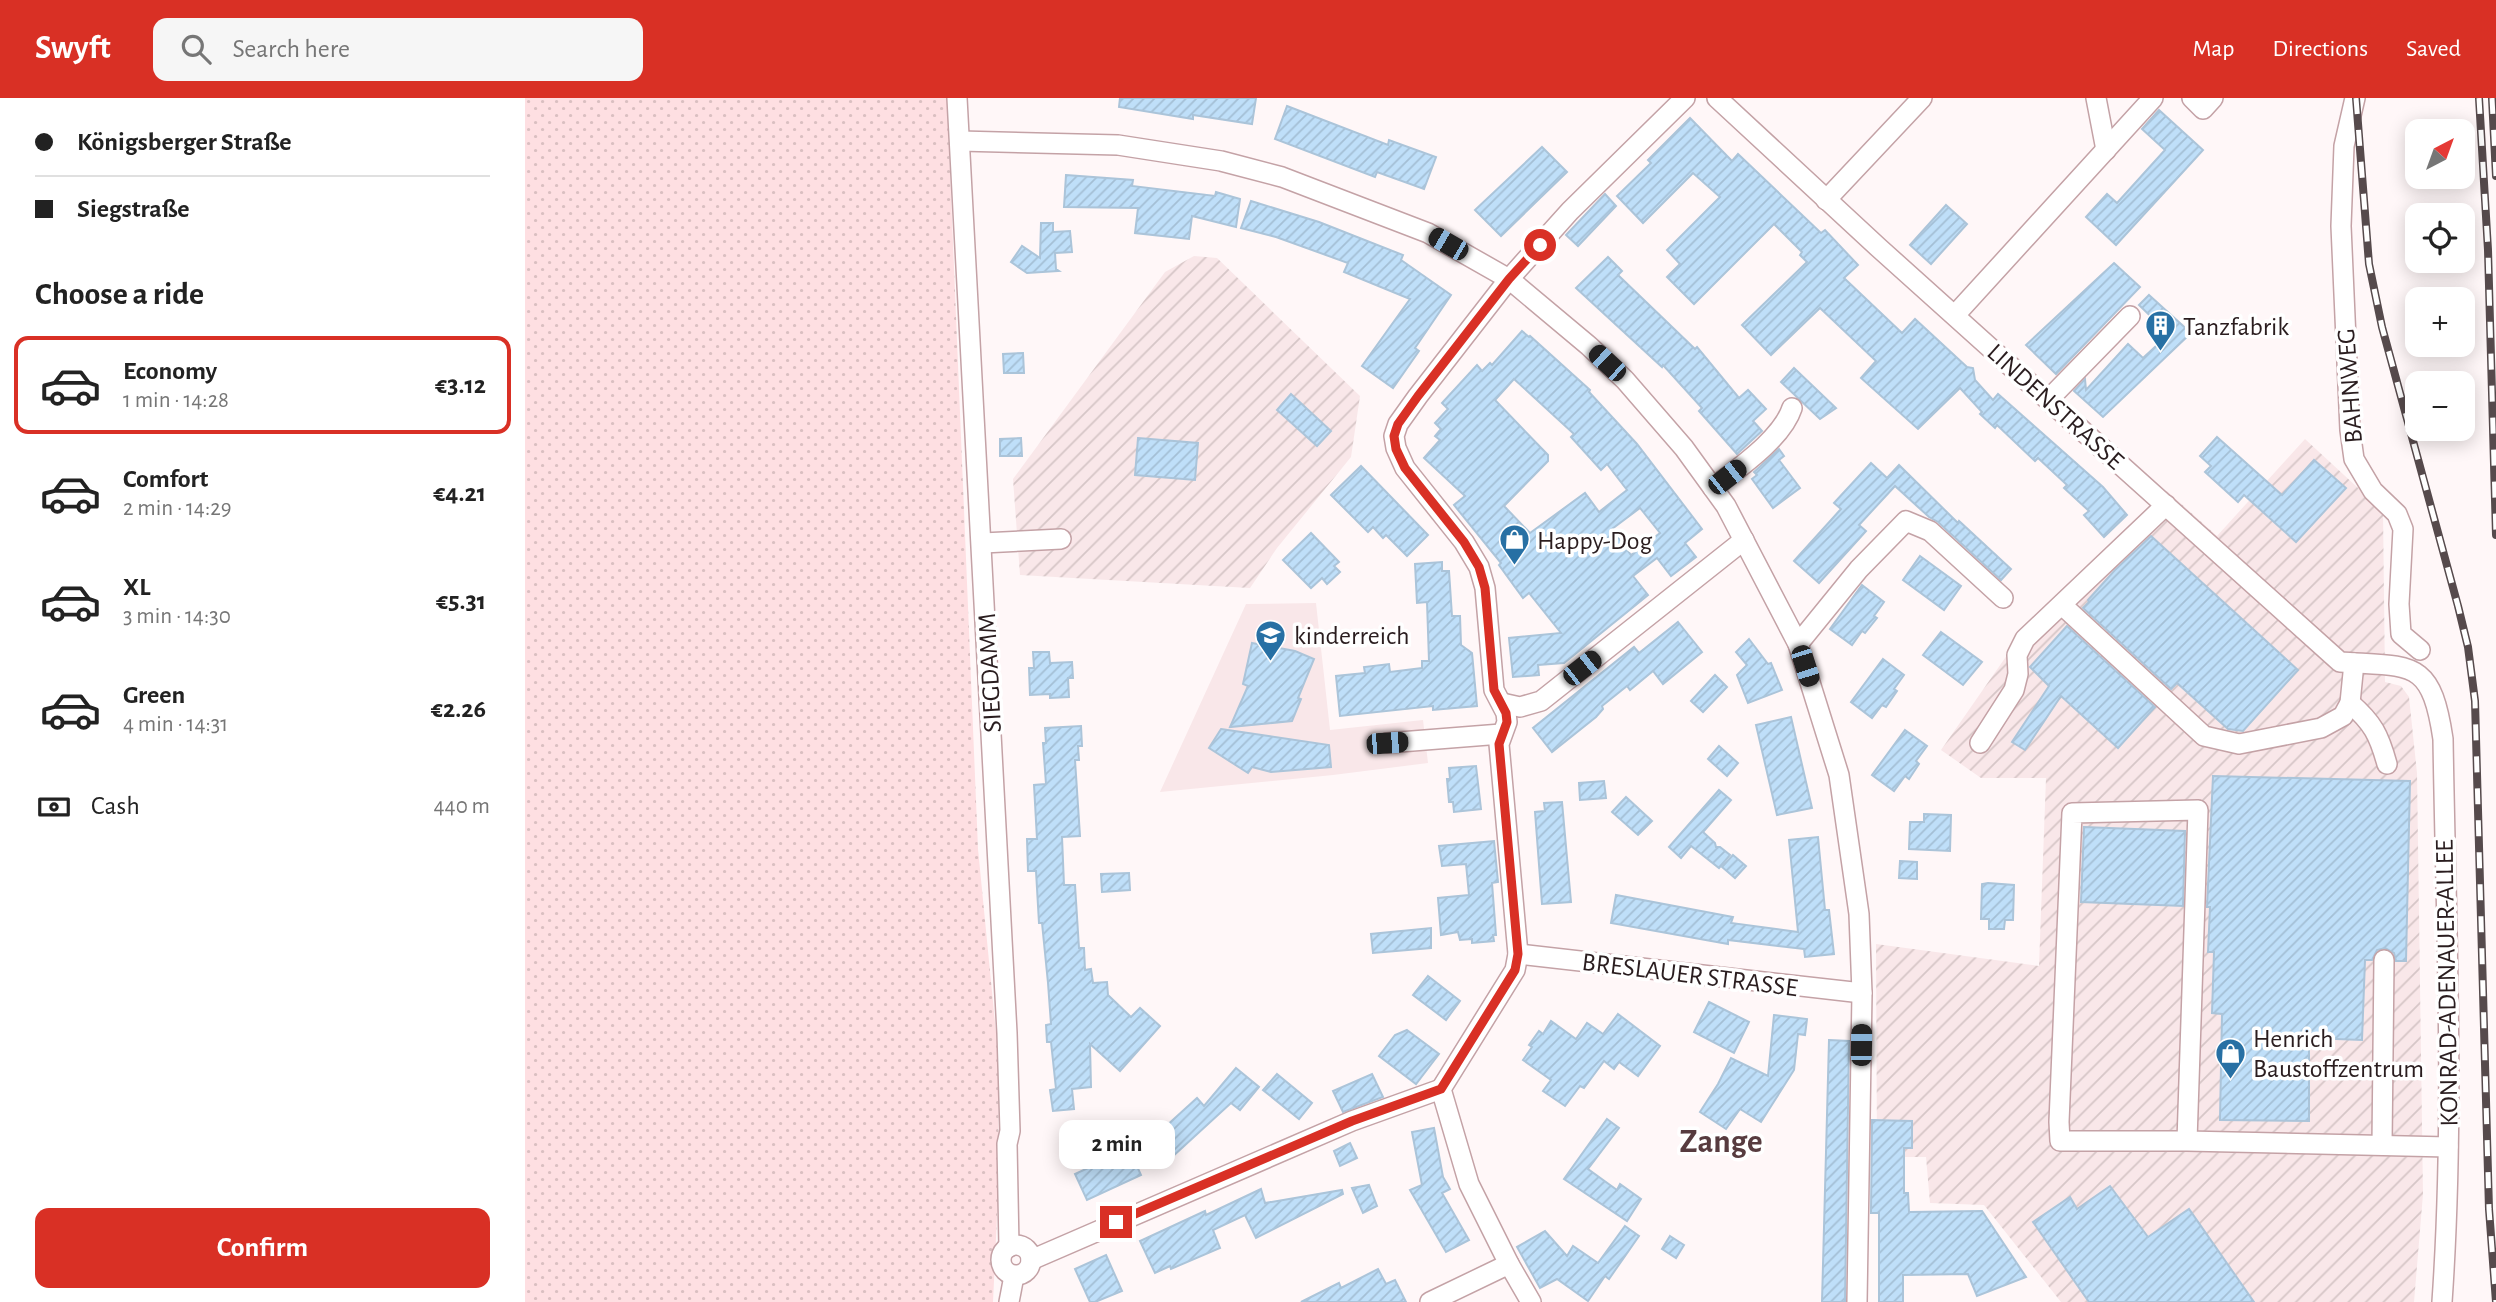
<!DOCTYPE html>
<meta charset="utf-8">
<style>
:root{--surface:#fff;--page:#f6f6f6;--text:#222;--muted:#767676;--line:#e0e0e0;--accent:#d93025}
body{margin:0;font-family:"Alegreya Sans",sans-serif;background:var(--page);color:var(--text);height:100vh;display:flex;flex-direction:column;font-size:26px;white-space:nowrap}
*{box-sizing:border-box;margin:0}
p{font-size:23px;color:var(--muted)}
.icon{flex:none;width:38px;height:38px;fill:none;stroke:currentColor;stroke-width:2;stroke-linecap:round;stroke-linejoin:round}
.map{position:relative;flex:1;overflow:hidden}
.drawer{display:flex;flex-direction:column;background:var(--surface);width:525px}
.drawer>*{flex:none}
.hud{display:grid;align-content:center;height:154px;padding:0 35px;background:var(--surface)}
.needle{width:46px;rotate:41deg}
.tools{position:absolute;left:1880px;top:21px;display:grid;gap:14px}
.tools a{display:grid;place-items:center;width:70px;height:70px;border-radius:14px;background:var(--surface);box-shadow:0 4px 18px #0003;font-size:35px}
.end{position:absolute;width:32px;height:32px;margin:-16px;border:9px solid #d93025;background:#fff;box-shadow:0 0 0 4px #fff}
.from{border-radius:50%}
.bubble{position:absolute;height:49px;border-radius:14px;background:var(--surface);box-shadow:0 4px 18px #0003;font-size:23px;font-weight:600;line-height:49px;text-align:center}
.car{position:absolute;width:21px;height:42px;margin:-21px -10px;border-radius:9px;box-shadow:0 0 5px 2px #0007;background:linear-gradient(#222 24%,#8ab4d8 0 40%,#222 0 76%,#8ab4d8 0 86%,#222 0)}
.hud b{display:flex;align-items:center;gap:24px;height:66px;font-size:26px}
.hud b+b{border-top:2px solid var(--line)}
.hud i{width:18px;height:18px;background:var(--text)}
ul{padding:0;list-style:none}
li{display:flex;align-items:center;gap:21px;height:98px;margin:0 14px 10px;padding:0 21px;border:4px solid transparent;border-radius:14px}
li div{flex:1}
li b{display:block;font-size:26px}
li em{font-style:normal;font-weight:600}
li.selected{border-color:var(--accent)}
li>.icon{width:63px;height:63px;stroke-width:1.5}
h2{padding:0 35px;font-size:32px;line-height:84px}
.pay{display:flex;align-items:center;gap:18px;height:77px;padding:0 35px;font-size:26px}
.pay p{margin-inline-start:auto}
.action{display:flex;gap:14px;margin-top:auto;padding:14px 35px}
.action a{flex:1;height:80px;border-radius:14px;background:var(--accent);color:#fff;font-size:28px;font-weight:600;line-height:80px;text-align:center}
header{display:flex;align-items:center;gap:42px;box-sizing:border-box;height:98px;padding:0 35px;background:var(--accent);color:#fff}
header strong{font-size:33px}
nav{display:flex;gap:38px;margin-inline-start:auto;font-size:24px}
.search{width:490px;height:63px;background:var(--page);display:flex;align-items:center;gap:18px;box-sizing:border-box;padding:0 24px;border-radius:14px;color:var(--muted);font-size:26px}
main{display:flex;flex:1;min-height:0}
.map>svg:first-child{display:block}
</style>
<header>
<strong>Swyft</strong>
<div class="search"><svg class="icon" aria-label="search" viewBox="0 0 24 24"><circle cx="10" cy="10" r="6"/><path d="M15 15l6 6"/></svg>Search here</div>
<nav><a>Map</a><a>Directions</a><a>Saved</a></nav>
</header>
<main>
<section class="drawer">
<div class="hud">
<b><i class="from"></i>Königsberger Straße</b>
<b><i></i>Siegstraße</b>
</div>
<h2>Choose a ride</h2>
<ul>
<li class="selected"><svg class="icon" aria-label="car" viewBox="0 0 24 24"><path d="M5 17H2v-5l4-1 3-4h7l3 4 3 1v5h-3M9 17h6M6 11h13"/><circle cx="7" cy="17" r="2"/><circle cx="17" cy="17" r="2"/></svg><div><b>Economy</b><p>1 min · 14:28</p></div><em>€3.12</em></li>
<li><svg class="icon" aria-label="car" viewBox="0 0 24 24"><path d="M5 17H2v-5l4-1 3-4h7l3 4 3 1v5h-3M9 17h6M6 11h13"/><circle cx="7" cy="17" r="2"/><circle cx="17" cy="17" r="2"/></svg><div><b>Comfort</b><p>2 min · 14:29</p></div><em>€4.21</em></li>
<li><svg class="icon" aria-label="car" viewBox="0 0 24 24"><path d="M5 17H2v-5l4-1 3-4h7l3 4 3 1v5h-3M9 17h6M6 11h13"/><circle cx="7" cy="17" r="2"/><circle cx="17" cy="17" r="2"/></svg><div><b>XL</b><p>3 min · 14:30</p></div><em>€5.31</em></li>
<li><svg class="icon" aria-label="car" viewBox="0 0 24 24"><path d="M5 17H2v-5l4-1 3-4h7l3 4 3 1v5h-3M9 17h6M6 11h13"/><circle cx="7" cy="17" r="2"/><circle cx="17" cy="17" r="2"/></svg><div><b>Green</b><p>4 min · 14:31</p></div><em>€2.26</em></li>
</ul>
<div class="pay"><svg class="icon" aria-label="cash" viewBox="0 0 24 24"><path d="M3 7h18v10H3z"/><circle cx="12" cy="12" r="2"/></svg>Cash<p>440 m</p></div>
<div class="action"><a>Confirm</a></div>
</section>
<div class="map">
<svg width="1971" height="1204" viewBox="0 0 1971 1204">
<defs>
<pattern id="industrial-furrows" width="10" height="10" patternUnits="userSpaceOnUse" patternTransform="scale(1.75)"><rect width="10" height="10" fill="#f9e7e9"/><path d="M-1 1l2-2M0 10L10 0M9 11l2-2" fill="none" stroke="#d6c6c7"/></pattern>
<pattern id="grass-dots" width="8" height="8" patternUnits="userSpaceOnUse" patternTransform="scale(1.75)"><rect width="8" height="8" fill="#fedfe2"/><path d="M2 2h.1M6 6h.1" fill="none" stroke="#dabfc1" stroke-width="1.8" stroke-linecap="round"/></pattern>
<pattern id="building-hatch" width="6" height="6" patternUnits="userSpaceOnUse" patternTransform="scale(1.75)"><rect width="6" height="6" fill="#bfdff9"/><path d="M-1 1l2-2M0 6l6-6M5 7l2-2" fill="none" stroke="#a4bfd5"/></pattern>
</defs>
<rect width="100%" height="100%" fill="#fff7f8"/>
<polygon fill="#f9e7e9" points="791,505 805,632 898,622 903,665 808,677 635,694 721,506"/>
<g fill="url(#industrial-furrows)">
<polygon points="669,158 692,160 835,298 826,359 752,450 725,490 495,477 488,381 640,174"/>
<polygon points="1780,341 1858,413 1860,584 1876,588 1884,599 1892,675 1898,1096 1889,1204 1536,1204 1459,1107 1405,1105 1401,1059 1352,1059 1351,846 1514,868 1521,680 1456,680 1416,652 1503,527 1642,393 1692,438"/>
</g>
<polygon fill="url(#grass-dots)" points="0,0 422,0 453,751 474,965 473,1097 468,1204 0,1204"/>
<g fill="url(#building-hatch)" stroke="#abc4d9" stroke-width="2" fill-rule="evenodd">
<polygon points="595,0 731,0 727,26 668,17 668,21 594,9"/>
<polygon points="762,8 863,47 864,42 911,59 899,91 852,74 850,79 750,41"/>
<polygon points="1634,12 1678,52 1591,147 1561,119 1582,96 1592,105 1640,52 1617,31"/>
<polygon points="1165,20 1207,63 1213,56 1296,135 1300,132 1333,167 1319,180 1377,235 1390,221 1442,269 1448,270 1450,282 1468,302 1473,296 1578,389 1602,417 1579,439 1559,417 1564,413 1539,390 1542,387 1513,360 1510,363 1472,327 1470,330 1455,316 1457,314 1435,290 1393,331 1336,280 1351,263 1295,210 1246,257 1217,227 1282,164 1275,157 1277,154 1249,126 1169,206 1142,179 1155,166 1142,152 1195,99 1168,75 1118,125 1092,98 1126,65 1123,62"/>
<polygon points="1017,49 1042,74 976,138 950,112"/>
<polygon points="541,77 608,82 607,88 690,98 691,94 715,101 711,129 667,118 664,141 610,135 613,110 539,109"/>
<polygon points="1080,96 1091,108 1053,148 1041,137"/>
<polygon points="726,103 794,124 878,157 876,162 926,197 890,250 894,253 868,290 837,268 885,201 819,174 823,165 751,139 716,130"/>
<polygon points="1421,107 1442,126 1406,166 1385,147"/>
<polygon points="516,125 528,125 528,134 545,133 547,154 530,155 531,171 534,173 502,175 486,164 497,148 515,160"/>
<polygon points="1083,159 1097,173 1093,177 1170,251 1172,249 1214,300 1223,292 1241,311 1228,323 1237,333 1212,356 1174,313 1177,310 1138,267 1137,269 1051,190"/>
<polygon points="1589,165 1615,189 1531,276 1501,247"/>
<polygon points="1624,197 1666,235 1578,319 1549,293 1560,281 1561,292 1603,246 1618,260 1644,236 1614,207"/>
<path d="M997,233L1004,239L1005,238L1065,292L1064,294L1112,346L1177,431L1160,445L1171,459L1146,478L1132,460L1108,478L1123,497L1039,565L1013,567L1014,577L988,579L984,540L1036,535L1004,495L998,500L974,467L976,465L929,407L940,398L899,360L915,342L910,338L916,331L910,325L923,311L917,305L952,267L957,273L965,265L967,267ZM989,281L1049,336L1046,339L1076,372L1082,366L1102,392L1074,414L1060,395L1005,435L979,408L1023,363V357L970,302ZM1115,410L1135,435L1106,457L1087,431Z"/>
<polygon points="498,255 499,275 479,275 478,256"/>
<polygon points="1269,270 1311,310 1295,321 1256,284"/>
<polygon points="766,296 806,333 792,348 752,312"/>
<polygon points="1692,339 1757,397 1789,362 1821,390 1771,444 1719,397 1713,404 1680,374 1686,368 1675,358"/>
<polygon points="496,340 497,358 475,358 475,341"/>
<polygon points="613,340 673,345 670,382 610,377"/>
<polygon points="1254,351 1259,358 1254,362 1275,390 1248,410 1227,381 1232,377 1229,374"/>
<polygon points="1346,365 1362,380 1374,367 1433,425 1434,423 1486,471 1476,482 1413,424 1404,419 1370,388 1334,427 1341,433 1294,485 1269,463 1316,411 1309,405"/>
<polygon points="836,368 903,437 882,458 861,437 858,440 848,429 843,434 806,397"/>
<polygon points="786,435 814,464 809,468 815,474 802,486 797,480 786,490 758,462"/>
<polygon points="1626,438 1773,572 1718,633 1703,631 1652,585 1646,591 1558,510 1564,504 1563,502 1590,472"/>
<polygon points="1395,458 1436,488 1419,512 1378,482"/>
<polygon points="917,464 917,473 924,473 927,518 935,518 936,547 947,555 952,608 908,612 908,608 815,618 811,578 840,575 839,569 864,566 865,574 897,570 897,563 904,563 902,504 892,505 890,466"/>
<polygon points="1337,487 1359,504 1349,518 1352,520 1340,535 1337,533 1327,547 1305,531"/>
<polygon points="1153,524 1177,554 1138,586 1128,573 1105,592 1102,588 1077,608 1078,611 1071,619 1027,654 1008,630 1109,549 1114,555"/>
<polygon points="1542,528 1630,609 1593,650 1536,598 1500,652 1487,644 1524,588 1505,569"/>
<polygon points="1416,534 1457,564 1438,587 1398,557"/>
<polygon points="1224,541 1243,566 1246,565 1257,592 1223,605 1212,577 1222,567 1211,554"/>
<polygon points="727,545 770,553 789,561 773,600 776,601 767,623 705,629 723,588 718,586"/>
<polygon points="508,554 524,554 525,565 547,564 548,580 543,580 544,599 525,600 525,596 505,597 504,570 509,570"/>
<polygon points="1358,561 1379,577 1369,591 1372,593 1361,609 1357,607 1347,620 1326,604"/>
<polygon points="1190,577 1202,589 1178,614 1166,603"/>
<polygon points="1266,619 1287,710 1252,717 1231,627"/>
<polygon points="556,628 557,648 553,648 554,662 550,662 555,738 537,739 539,787 550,787 554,850 559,850 560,872 566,871 568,885 582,884 583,897 606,919 615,910 635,928 595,973 565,946 566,989 547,991 549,1011 528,1013 525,992 531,991 526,944 522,944 521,927 526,926 523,885 517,825 514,825 511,773 503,773 502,741 512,741 509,687 521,686 518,645 521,645 520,630"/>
<polygon points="696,631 804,647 806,669 746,674 727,669 723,675 684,650"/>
<polygon points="1380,632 1402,648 1391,663 1394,666 1384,681 1380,678 1369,693 1347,677"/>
<polygon points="1194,648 1213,665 1202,678 1183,661"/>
<polygon points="951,668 956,711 929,714 928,704 924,704 922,681 925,681 924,670"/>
<polygon points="1688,678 1885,683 1881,863 1871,863 1869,855 1860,850 1852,852 1847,862 1840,862 1837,942 1784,940 1784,1023 1695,1022 1697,916 1687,915 1689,854 1683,854 1685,809 1682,809"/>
<polygon points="1079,683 1081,700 1055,702 1054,685"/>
<polygon points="1194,692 1206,702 1178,734 1190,745 1191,749 1195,749 1205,757 1194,770 1166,748 1156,760 1144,749"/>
<polygon points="1101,699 1127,723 1113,737 1087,714"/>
<polygon points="1037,704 1046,804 1017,806 1010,714 1020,713 1019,705"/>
<polygon points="1399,716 1426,717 1425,753 1384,751 1385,724 1399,724"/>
<polygon points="1559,729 1660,733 1658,808 1556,804"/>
<polygon points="1293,739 1300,812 1304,812 1309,856 1280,859 1279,851 1203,842 1203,846 1086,825 1091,797 1208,819 1206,825 1273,834 1264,742"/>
<polygon points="969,743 973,784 967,785 971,837 968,837 969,843 947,845 947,841 935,842 933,834 916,837 913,800 944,797 941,766 917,768 914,748"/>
<polygon points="1208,757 1221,768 1210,780 1197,769"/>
<polygon points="1375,763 1392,764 1392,781 1374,780"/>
<polygon points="604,775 605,792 577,794 576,776"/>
<polygon points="1463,785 1489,787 1488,822 1480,822 1479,831 1464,831 1464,821 1456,821 1457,786"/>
<polygon points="906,830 906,850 848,855 846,836"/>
<polygon points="903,878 935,903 921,922 888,897"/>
<polygon points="1184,904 1224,924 1209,955 1169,934"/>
<polygon points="1093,916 1135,948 1113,978 1094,964 1089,971 1079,963 1059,990 1055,988 1040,1008 1018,993 1026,982 998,962 1007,949 1004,947 1014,933 1018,936 1026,923 1051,941 1062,925 1078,936"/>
<polygon points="1249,917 1282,921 1280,937 1273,936 1269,972 1236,1024 1215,1011 1201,1031 1175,1014 1193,986 1206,960 1243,978"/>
<polygon points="882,932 914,956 891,986 854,958 870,937"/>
<polygon points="1304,942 1324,943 1320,1204 1297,1204"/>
<polygon points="711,970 734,989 715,1012 706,1005 647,1059 629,1039 672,1000 679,1008"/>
<polygon points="752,976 787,1005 774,1021 738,992"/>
<polygon points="847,976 858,999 818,1014 808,993"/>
<polygon points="1082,1021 1094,1030 1063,1071 1092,1092 1095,1086 1116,1101 1102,1123 1039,1081"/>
<polygon points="1347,1022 1387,1023 1387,1050 1379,1050 1379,1095 1383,1095 1384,1114 1457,1113 1501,1179 1452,1198 1443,1176 1378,1177 1378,1204 1354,1204 1354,1115 1346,1115"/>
<polygon points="909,1030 918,1079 925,1091 917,1095 944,1142 921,1154 885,1092 897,1087 887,1034"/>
<polygon points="825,1045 832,1060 815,1068 809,1053"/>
<polygon points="604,1051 616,1077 562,1102 550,1076"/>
<polygon points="844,1087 852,1108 838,1115 827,1090"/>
<polygon points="1585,1088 1623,1139 1664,1111 1729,1204 1564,1204 1508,1124 1545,1099 1552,1111"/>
<polygon points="736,1091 740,1105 817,1092 818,1096 731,1140 720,1117 688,1132 695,1150 646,1171 645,1168 630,1175 615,1143 680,1113 681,1117"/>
<polygon points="1100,1128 1114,1138 1084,1181 1080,1178 1063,1203 1032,1181 1015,1190 992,1149 1020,1133 1042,1158 1048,1148 1073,1165"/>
<polygon points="1145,1138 1159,1147 1151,1160 1137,1151"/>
<polygon points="581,1157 597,1193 570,1204 565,1204 550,1171"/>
<polygon points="853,1171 861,1186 870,1182 881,1204 776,1204 814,1185 816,1190"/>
</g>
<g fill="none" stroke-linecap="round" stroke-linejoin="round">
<defs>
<g id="minor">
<polyline points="432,0 482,935 485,1033 482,1046 484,1149"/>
<path d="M1192,0L1354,150L1815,564C1887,569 1906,560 1918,641C1921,828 1930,1017 1917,1204"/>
<polyline points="1571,0 1581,52"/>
<polyline points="1667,0 1678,11 1688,0"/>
<polyline points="1830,0 1819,48 1816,128 1825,332 1829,361 1848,393 1872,416 1878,431 1874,506 1876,536 1895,552"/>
<polyline points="435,43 593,47 696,63 757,79 903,135 984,181 1064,248 1100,282 1159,350 1201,408 1273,546 1314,677 1334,816 1337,895 1332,1204"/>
<polyline points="1301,102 1397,0"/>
<polyline points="1430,217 1628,0"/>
<polyline points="1524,301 1605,218"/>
<path d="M1188,390C1212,371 1257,341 1267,310"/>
<polyline points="458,445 536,441"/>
<polyline points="1537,507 1679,638 1714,646 1796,630 1818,618 1825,605 1829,565"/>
<polyline points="1273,546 1334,471 1381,423 1405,433 1478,500"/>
<polyline points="977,605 995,609 1016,603 1219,442"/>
<path d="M1825,605C1848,625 1854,637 1862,666"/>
<polyline points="862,645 976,636"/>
<polyline points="1455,645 1489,592 1493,576 1492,557 1500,541 1641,407"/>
<polyline points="993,856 1337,895"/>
<polyline points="1662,1043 1673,712 1547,715 1534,1024 1535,1043 1662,1043 1923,1049"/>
<polyline points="1857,1047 1859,862"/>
<circle cx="491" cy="1162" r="15"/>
<polyline points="506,1162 827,1023 916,991"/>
<polyline points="484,1204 489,1178"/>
<polyline points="905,1204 984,1166"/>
<polyline points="1006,1204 984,1166 944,1086 916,991 990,872 993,856 974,646 982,624 981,615 969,592 960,490 954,469 939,444 880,370 871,350 869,338 873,326 893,298 984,181 1045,113 1160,0"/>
</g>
</defs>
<use href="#minor" stroke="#c4a2a6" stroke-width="22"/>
<use href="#minor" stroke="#fff" stroke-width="19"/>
<defs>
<g id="rail">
<polyline points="1831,0 1844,166 1857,229 1933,508 1943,549 1950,603 1964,1111 1971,1204"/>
<polyline points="1954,0 1963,152 1971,437"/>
<polyline points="1967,0 1971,78"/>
</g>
</defs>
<use href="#rail" stroke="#564a4c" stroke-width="8"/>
<use href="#rail" stroke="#fff" stroke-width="5" stroke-dasharray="16" stroke-linecap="butt"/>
</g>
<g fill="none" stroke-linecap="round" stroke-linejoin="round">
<polyline stroke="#d93025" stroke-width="9" points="591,1124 827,1023 916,991 990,872 993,856 974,646 982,624 981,615 969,592 960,490 954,469 939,444 880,370 871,351 869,338 873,326 893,298 984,181 1015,147"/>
</g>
<defs>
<symbol id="building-pin" viewBox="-11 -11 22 30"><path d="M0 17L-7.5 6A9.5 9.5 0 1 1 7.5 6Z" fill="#2770a4" stroke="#fff"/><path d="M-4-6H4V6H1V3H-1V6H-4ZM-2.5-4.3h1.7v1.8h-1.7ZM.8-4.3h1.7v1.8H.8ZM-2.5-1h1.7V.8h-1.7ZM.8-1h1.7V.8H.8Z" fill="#fff"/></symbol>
<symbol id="shop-pin" viewBox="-11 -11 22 30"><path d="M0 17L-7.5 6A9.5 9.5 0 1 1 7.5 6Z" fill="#2770a4" stroke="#fff"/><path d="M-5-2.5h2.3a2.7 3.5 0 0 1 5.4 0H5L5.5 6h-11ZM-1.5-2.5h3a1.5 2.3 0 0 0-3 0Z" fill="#fff"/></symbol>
<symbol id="school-pin" viewBox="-11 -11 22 30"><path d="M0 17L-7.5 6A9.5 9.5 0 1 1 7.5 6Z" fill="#2770a4" stroke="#fff"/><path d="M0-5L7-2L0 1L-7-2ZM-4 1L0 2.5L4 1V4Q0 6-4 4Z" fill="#fff"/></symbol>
</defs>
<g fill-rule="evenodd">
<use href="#building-pin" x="1618" y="210" width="35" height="47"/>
<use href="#shop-pin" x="972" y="424" width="35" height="47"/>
<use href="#school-pin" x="728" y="520" width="35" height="47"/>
<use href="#shop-pin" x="1688" y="938" width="35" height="47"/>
</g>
<g text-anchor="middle" stroke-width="7" stroke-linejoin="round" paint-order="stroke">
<g font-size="26" fill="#2a1d1f" stroke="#fff" text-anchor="start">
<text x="1658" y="237">Tanzfabrik</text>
<text x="1012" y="451">Happy-Dog</text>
<text x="769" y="546">kinderreich</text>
<text x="1728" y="949">Henrich<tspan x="1728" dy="30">Baustoffzentrum</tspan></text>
</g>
<g font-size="26" fill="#2a1d1f" stroke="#fff">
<text transform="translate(1824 288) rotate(-94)" y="9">BAHNWEG</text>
<text transform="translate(1531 308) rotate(42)" y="9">LINDENSTRASSE</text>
<text transform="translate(464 575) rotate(-93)" y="9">SIEGDAMM</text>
<text transform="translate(1165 876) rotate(7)" y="9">BRESLAUER STRASSE</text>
<text transform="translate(1921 885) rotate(-91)" y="9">KONRAD-ADENAUER-ALLEE</text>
</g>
<g font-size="33" font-weight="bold" fill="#573b3f" stroke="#fff">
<text x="1196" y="1054">Zange</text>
</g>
</g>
</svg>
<div class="tools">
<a><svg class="needle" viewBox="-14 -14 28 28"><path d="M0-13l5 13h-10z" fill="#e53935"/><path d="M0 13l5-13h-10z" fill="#767676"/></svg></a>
<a><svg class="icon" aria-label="locate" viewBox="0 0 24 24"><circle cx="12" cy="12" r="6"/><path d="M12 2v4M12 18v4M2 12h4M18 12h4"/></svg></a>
<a>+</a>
<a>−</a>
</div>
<i class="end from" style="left:1015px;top:147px"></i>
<i class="end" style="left:591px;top:1124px"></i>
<div class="bubble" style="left:534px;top:1022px;width:116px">2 min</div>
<i class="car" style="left:923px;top:146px;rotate:300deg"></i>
<i class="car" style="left:1082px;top:265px;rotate:313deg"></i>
<i class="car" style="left:1202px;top:379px;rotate:52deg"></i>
<i class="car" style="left:1280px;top:568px;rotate:162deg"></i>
<i class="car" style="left:1057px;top:570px;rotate:52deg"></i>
<i class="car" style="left:862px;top:645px;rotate:86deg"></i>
<i class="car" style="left:1336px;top:947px;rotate:1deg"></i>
</div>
</main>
